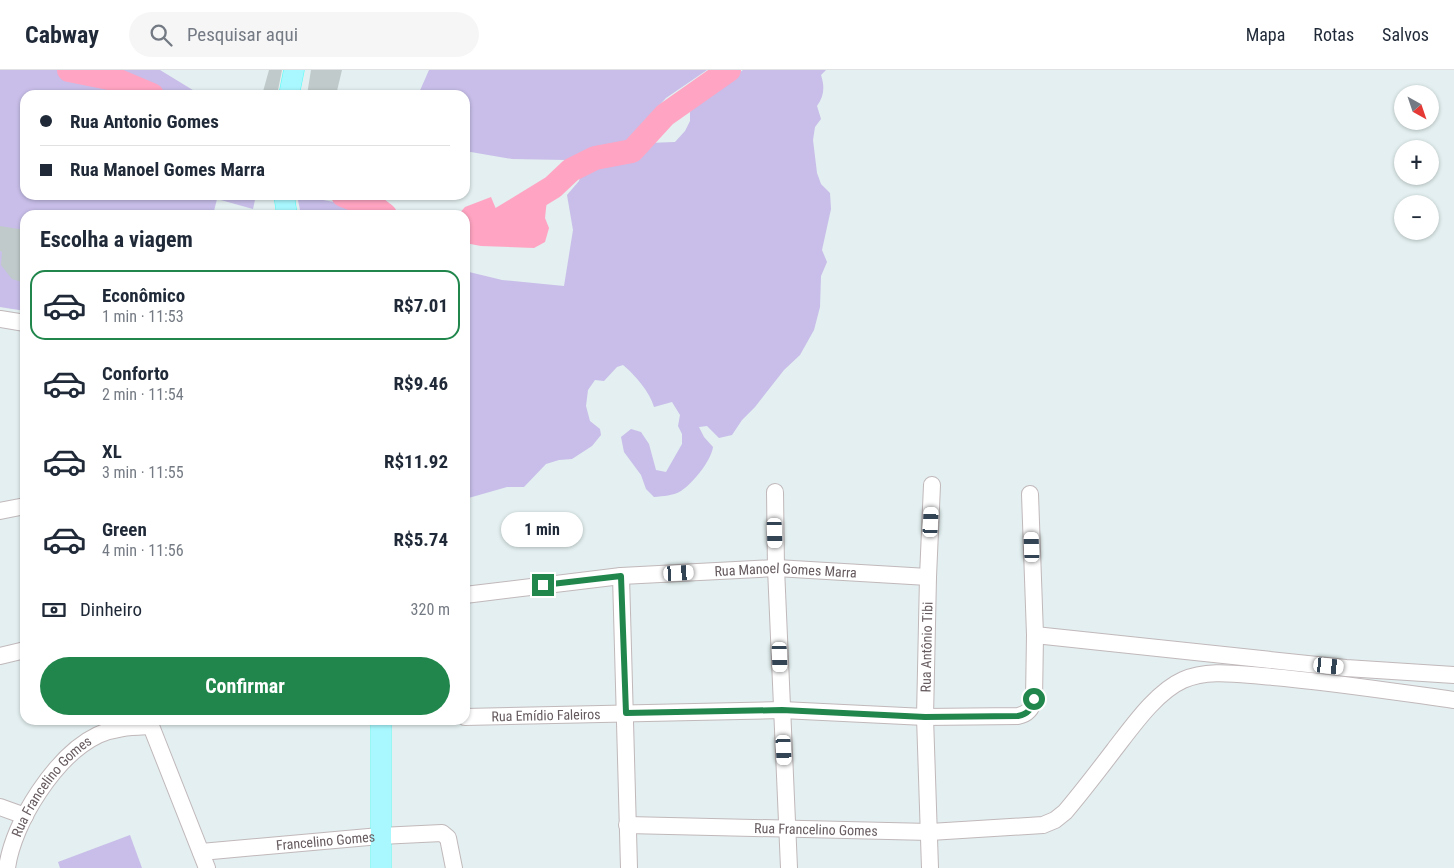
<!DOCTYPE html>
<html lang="pt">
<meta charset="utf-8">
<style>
:root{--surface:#fff;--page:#f6f6f7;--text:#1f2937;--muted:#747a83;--line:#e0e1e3;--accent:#20864c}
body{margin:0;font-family:"Roboto Condensed",sans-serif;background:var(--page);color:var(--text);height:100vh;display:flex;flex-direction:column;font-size:19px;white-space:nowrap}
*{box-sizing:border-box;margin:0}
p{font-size:16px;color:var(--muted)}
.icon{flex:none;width:28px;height:28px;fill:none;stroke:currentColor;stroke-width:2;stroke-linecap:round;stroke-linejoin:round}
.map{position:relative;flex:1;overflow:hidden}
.panel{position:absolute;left:20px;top:140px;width:450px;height:515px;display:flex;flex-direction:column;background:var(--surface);border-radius:15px;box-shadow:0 1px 4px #0004}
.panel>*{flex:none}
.guide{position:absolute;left:20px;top:20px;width:450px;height:110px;border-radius:15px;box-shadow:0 1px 4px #0004;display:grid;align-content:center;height:110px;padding:0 20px;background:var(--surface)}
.needle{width:32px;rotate:140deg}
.buttons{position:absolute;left:1394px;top:15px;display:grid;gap:10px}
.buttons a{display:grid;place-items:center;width:45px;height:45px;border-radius:50%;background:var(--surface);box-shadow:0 1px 4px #0004;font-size:25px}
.end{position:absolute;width:22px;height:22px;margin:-11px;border:6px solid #20864c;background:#fff;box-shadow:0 0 0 2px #fff}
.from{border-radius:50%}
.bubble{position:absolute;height:35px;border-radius:18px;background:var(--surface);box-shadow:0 1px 4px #0004;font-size:16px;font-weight:700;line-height:35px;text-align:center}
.car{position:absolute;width:15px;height:30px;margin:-15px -8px;border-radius:6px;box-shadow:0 0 4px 1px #0007;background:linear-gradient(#fff 24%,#345 0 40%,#fff 0 76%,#345 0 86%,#fff 0)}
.guide b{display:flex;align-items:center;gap:18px;height:48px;font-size:19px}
.guide b+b{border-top:1px solid var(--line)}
.guide i{width:12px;height:12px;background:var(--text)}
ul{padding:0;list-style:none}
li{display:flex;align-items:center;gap:15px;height:70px;margin:0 10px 8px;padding:0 10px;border:2px solid transparent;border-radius:15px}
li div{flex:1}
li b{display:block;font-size:19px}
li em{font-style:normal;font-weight:700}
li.on{border-color:var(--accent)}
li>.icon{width:45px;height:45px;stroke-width:1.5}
h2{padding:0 20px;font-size:22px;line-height:60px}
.pay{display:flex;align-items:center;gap:12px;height:55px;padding:0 20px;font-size:19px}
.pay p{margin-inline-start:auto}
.primary-button{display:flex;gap:10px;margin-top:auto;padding:10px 20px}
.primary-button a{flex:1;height:58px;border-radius:30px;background:var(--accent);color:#fff;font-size:20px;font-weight:700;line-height:58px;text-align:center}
header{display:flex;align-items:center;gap:30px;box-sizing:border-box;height:70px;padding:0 25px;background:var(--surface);border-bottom:1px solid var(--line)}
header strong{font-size:24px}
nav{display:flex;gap:28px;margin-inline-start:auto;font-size:18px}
.search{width:350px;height:45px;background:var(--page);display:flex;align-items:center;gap:12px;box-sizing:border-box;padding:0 18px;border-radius:28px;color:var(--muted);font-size:19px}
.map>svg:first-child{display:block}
</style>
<header>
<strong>Cabway</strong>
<div class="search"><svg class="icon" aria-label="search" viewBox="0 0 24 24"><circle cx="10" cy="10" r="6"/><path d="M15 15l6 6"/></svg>Pesquisar aqui</div>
<nav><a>Mapa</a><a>Rotas</a><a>Salvos</a></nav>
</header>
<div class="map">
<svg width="1454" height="798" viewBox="0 0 1454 798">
<rect width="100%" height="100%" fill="#e3eff0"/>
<g fill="#c8bee9">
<polygon points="0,0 160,0 201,25 25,25 25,125 256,125 253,139 217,129 213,145 25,145 25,241 0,237"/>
<polygon points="429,0 707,0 666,28 624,73 566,90 512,89 465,81 465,25 418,25"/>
<path d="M743,0H826L821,5C825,17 824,26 817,36L821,49L815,57L813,70L817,103L821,114L830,123L831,139L822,180L827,192L821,206L820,237L814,260L800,285L784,300L755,337L742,350L732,365L719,368L707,356L699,357L704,367L713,377C711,391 693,413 681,421C672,426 664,426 654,427L646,419L641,405L624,382L621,367L631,359L641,362L649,374L656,400L666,402L682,374V364L678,356L680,345L672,332L654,337C650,322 635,305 623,295L617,297L604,311L595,310L588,320L586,336L590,351L600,359L601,365L592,376L572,389L559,390L546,394L524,417H507L465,429V201L502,210L564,216L573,160L567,125L579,111L581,104C590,99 602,94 612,93C621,92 628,92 637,89L641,81L648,73L675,72L685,61L690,51V42L700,30Z"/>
<polygon points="301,128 318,129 350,135 372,145 301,145 298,130"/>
<polygon points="130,765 142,798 60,798 58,792"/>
</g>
<path fill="#ffa4c2" d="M548,120L545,148L549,158L545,172L534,178L481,176L465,173V145H458L465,137L491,127L496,139L506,141L518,139C525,128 535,123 548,120Z"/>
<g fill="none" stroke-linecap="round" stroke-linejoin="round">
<g stroke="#ffa4c2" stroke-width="24">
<polyline points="69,0 114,9 152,25"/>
<polyline points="343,125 376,138 385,145"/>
<polyline points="465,156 494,153 553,117 571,100 595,88 632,81 665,45 729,0"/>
</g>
</g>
<g fill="#c0caca">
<polygon points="269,0 282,0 277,25 262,25"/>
<polygon points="311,0 342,0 336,25 307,25"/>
<polygon points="0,156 25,160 25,213 12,209 1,195 2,182 0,181"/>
</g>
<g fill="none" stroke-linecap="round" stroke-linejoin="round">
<defs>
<g id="minor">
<polyline points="0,249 25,253"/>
<polyline points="775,422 776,498 789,798"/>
<polyline points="0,441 25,436"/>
<polyline points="621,506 629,798"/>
<path id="s1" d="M465,525L621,506L776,498L928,507"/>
<polyline points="1035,565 1346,598 1454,605"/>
<polyline points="0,586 25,580"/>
<path id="s2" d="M465,647L782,640L925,647L1018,646C1028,644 1032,639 1034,629L1035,565L1030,424"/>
<polyline points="150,650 151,656 207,798"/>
<polyline points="0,737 25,746"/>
<path id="s3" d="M627,755L930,762L1043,755L1055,750L1065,742C1082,722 1098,701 1114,680C1132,657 1156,622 1183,610C1207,599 1237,604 1262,606C1326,611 1390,621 1454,630"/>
<path id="s4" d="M201,782L380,766L442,763L448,768L454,798"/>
<path id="s5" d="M7,798C13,752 56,685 98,665C116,657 133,657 151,656"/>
<path id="s6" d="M930,798L925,647L928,507L932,415"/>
</g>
<g id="major">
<polyline points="289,25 294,0"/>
<polyline points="284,125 287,145"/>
<polyline points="381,650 381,798"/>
</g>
</defs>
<use href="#minor" stroke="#c1b8ba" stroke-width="18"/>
<use href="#major" stroke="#4efef6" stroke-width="21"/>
<use href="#minor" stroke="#fff" stroke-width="16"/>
<use href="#major" stroke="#a9f8ff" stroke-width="20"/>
</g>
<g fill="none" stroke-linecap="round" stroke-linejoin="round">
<path stroke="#20864c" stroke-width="6" d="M543,515L621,506L626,643L782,640L925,647L1018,646C1028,644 1032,639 1034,629"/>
</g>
<g text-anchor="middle" stroke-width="4" stroke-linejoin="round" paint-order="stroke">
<g font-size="14" fill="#665b5e" stroke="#fff">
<text dy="5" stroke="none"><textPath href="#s1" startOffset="322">Rua Manoel Gomes Marra</textPath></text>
<text dy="5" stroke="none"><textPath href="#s6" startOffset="221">Rua Antônio Tibi</textPath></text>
<text dy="5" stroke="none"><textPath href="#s2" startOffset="81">Rua Emídio Faleiros</textPath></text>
<text dy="5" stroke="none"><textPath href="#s5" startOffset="95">Rua Francelino Gomes</textPath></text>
<text dy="5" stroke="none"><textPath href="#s3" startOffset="189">Rua Francelino Gomes</textPath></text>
<text dy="5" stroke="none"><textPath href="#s4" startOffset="125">Francelino Gomes</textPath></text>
</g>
</g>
</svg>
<div class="buttons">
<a><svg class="needle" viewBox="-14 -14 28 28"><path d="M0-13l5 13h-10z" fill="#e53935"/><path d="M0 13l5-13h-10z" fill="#747a83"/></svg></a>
<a>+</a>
<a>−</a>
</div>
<i class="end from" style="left:1034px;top:629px"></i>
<i class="end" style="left:543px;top:515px"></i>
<div class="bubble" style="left:501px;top:442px;width:82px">1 min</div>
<i class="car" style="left:931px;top:452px;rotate:3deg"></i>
<i class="car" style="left:775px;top:463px;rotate:178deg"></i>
<i class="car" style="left:1032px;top:477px;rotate:358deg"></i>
<i class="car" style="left:679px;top:503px;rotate:87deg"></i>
<i class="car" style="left:780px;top:587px;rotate:178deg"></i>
<i class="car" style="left:1329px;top:596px;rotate:96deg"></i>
<i class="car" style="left:784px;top:680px;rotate:177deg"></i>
<div class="guide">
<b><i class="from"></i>Rua Antonio Gomes</b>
<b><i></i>Rua Manoel Gomes Marra</b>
</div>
<section class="panel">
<h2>Escolha a viagem</h2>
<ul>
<li class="on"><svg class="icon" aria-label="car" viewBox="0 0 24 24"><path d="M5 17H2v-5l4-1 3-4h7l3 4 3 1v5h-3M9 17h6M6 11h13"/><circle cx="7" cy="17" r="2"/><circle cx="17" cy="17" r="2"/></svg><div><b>Econômico</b><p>1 min · 11:53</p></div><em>R$7.01</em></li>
<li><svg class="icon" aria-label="car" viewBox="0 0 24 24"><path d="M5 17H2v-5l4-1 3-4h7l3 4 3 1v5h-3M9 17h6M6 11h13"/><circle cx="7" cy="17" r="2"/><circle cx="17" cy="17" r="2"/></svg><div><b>Conforto</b><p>2 min · 11:54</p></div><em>R$9.46</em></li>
<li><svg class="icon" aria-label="car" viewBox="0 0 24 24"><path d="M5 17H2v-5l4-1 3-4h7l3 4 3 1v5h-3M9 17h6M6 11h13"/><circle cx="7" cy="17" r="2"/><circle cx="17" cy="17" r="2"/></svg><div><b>XL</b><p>3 min · 11:55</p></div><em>R$11.92</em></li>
<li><svg class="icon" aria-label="car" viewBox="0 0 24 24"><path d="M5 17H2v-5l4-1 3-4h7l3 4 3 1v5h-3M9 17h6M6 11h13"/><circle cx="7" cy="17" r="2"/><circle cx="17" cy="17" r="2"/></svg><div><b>Green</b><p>4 min · 11:56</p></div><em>R$5.74</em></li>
</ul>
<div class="pay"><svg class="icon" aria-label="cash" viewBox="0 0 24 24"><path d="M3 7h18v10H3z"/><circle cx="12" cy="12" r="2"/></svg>Dinheiro<p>320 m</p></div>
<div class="primary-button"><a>Confirmar</a></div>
</section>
</div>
